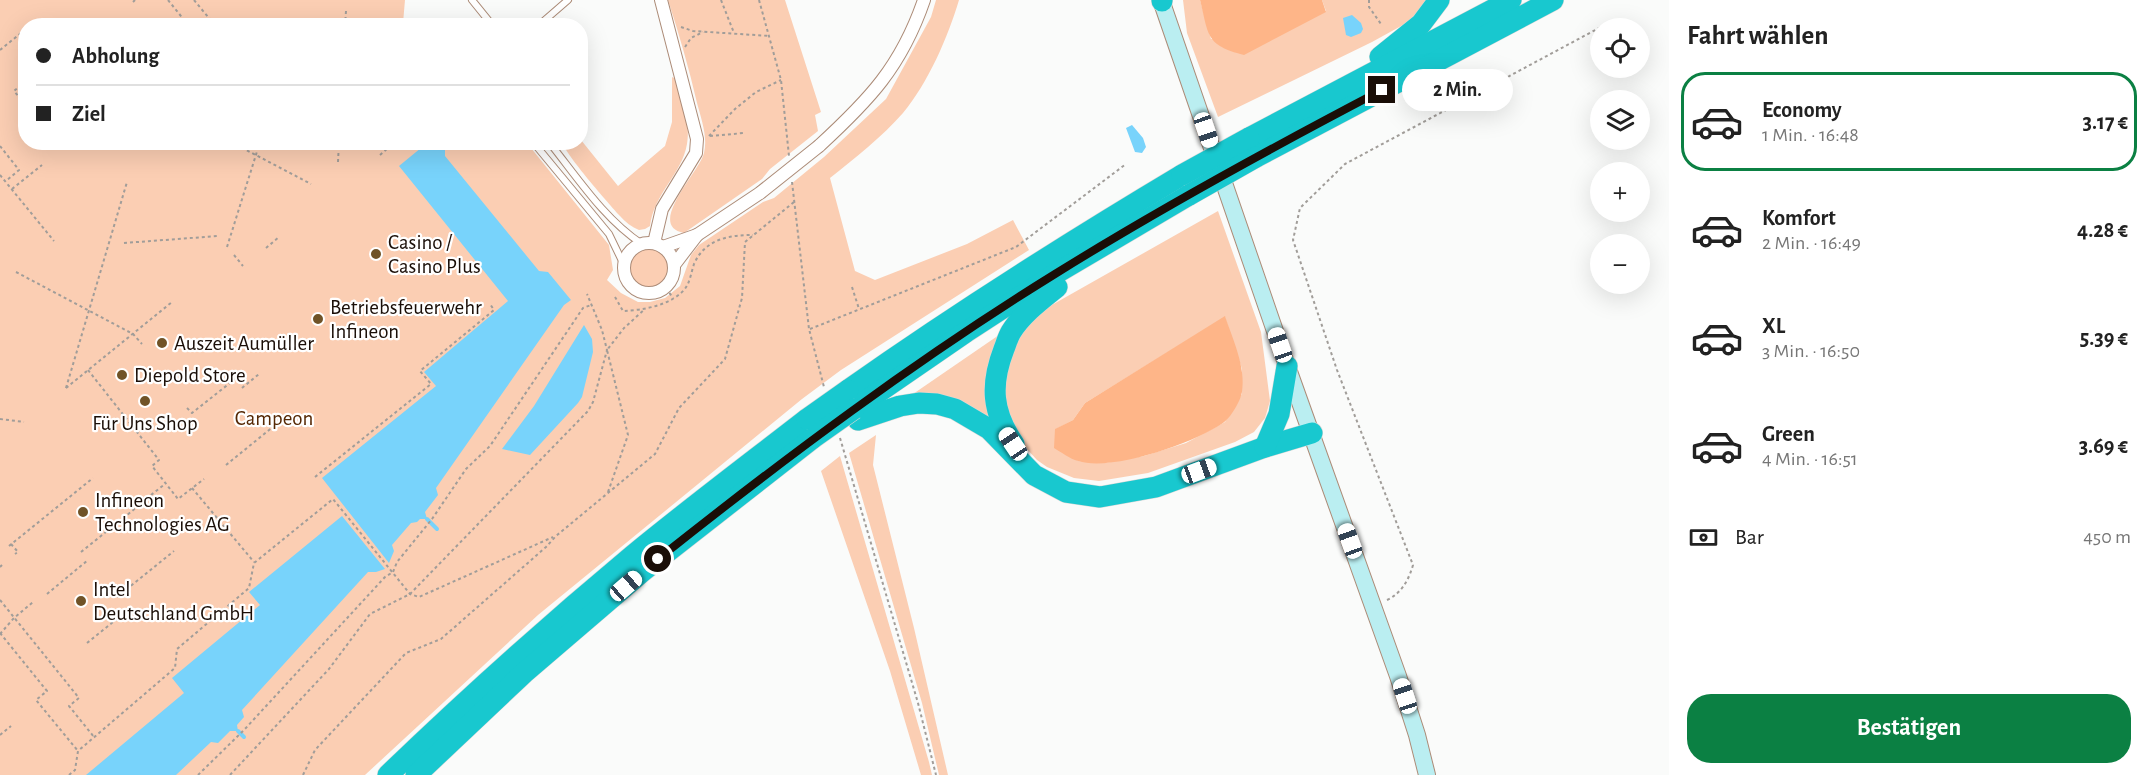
<!DOCTYPE html>
<html lang="de">
<meta charset="utf-8">
<style>
:root{--surface:#fff;--page:#f2f2f2;--text:#222;--muted:#767676;--line:#e0e0e0;--accent:#0b8043}
body{margin:0;font-family:"Alegreya Sans",sans-serif;background:var(--page);color:var(--text);height:100vh;display:flex;flex-direction:column;font-size:22px;white-space:nowrap}
*{box-sizing:border-box;margin:0}
p{font-size:20px;color:var(--muted)}
.icon{flex:none;width:33px;height:33px;fill:none;stroke:currentColor;stroke-width:2;stroke-linecap:round;stroke-linejoin:round}
.map{position:relative;flex:1;overflow:hidden}
.sheet{display:flex;flex-direction:column;background:var(--surface);width:480px}
.sheet>*{flex:none}
.top-card{position:absolute;left:18px;top:18px;width:570px;height:132px;border-radius:24px;box-shadow:0 6px 24px #0002;display:grid;align-content:center;height:132px;padding:0 18px;background:var(--surface)}
.buttons{position:absolute;left:1590px;top:18px;display:grid;gap:12px}
.buttons a{display:grid;place-items:center;width:60px;height:60px;border-radius:50%;background:var(--surface);box-shadow:0 6px 24px #0002;font-size:30px}
.end{position:absolute;width:27px;height:27px;margin:-14px;border:8px solid #1a0e07;background:#fff;box-shadow:0 0 0 3px #fff}
.from{border-radius:50%}
.bubble{position:absolute;height:42px;border-radius:21px;background:var(--surface);box-shadow:0 6px 24px #0002;font-size:20px;font-weight:700;line-height:42px;text-align:center}
.car{position:absolute;width:18px;height:36px;margin:-18px -9px;border-radius:8px;box-shadow:0 0 4px 2px #0007;background:linear-gradient(#fff 24%,#345 0 40%,#fff 0 76%,#345 0 86%,#fff 0)}
.top-card b{display:flex;align-items:center;gap:21px;height:57px;font-size:22px}
.top-card b+b{border-top:2px solid var(--line)}
.top-card i{width:15px;height:15px;background:var(--text)}
ul{padding:0;list-style:none}
li{display:flex;align-items:center;gap:18px;height:99px;margin:0 12px 9px;padding:0 6px;border:3px solid transparent;border-radius:24px}
li div{flex:1}
li b{display:block;font-size:22px}
li em{font-style:normal;font-weight:700}
li.active{border-color:var(--accent)}
li>.icon{width:54px;height:54px;stroke-width:1.5}
h2{padding:0 18px;font-size:27px;line-height:72px}
.pay{display:flex;align-items:center;gap:15px;height:66px;padding:0 18px;font-size:22px}
.pay p{margin-inline-start:auto}
.primary-button{display:flex;gap:12px;margin-top:auto;padding:12px 18px}
.primary-button a{flex:1;height:69px;border-radius:24px;background:var(--accent);color:#fff;font-size:24px;font-weight:700;line-height:69px;text-align:center}
main{display:flex;flex:1;min-height:0}
.map>svg:first-child{display:block}
</style>
<main>
<div class="map">
<svg width="1669" height="775" viewBox="0 0 1669 775">
<rect width="100%" height="100%" fill="#fafbfa"/>
<g fill="#fbceb3" fill-rule="evenodd">
<path d="M0,0H405L403,23L405,25L26,26V142L527,143L609,245L613,270L607,280L621,293L638,302H650L665,298L680,286L691,255L699,245L763,202L774,198L824,157L886,99L931,17L936,0H959C948,37 928,83 903,113C882,137 855,158 830,178L855,271L875,280L967,244L1013,220L1029,250L841,370L802,399L538,615L365,775H0Z"/>
<path d="M668,0H785L821,112L815,115L818,131L770,169L762,179L684,233C645,226 700,171 704,153C708,137 701,118 697,103C689,68 679,34 668,0Z"/>
<polygon points="1183,0 1200,0 1211,39 1326,11 1322,0 1426,0 1412,20 1372,42 1218,117 1187,33"/>
<path d="M672,77L676,79C681,100 691,123 687,144C682,174 654,193 650,226L645,229L639,230C632,227 625,222 620,216C610,205 564,153 563,143L580,142L581,140L618,186L665,146L672,122Z"/>
<path d="M1218,211L1261,332L1270,401L1265,418L1254,432L1235,442L1148,473L1099,481L1074,478L1047,467L1037,460L1024,446L1002,400L1004,378L1018,339L1031,322L1043,310ZM1225,317L1242,369V394L1225,422L1186,443L1144,456L1105,463L1078,461L1056,429L1073,420L1085,403Z"/>
<circle cx="649" cy="268" r="20"/>
<polygon points="999,335 992,421 913,394"/>
<polygon points="876,435 873,465 914,628 948,775 939,775 922,703 849,453"/>
<polygon points="840,456 929,762 932,775 921,775 890,671 821,471"/>
</g>
<g fill="#feb588">
<path d="M1200,0H1322L1326,12L1244,55C1205,45 1209,35 1200,0Z"/>
<path d="M1225,316C1233,340 1246,367 1242,392C1241,400 1230,419 1223,423C1194,443 1112,472 1078,461C1070,459 1061,452 1054,448L1055,429L1073,420L1085,403Z"/>
</g>
<g fill="#78d3fb">
<polygon points="1352,15 1361,23 1363,29 1361,33 1351,37 1346,35 1343,18"/>
<polygon points="1132,125 1143,138 1146,147 1142,153 1135,152 1126,128"/>
<polygon points="427,143 442,143 445,147 445,156 539,271 548,272 571,300 564,305 436,488 438,495 425,512 427,519 420,519 417,522 411,523 392,545 394,551 389,563 322,478 436,386 424,372 508,301 399,166"/>
<polygon points="584,325 592,339 593,352 582,397 578,403 530,455 502,449 534,406"/>
<polygon points="342,516 385,569 376,572 368,572 242,710 244,717 237,725 238,731 230,731 218,743 211,742 176,775 86,775 184,693 172,678 260,605 249,592"/>
</g>
<g fill="none" stroke-linecap="round" stroke-linejoin="round">
<g stroke="#78d3fb" stroke-width="4">
<polyline points="427,519 437,529"/>
<polyline points="238,731 244,737"/>
</g>
<defs>
<g id="service">
<polyline points="472,0 493,26"/>
<polyline points="538,26 568,0"/>
<polyline points="533,142 609,234 624,265"/>
<path d="M549,142C577,177 604,219 642,244"/>
</g>
<g id="minor">
<path d="M819,146C869,100 901,67 924,0"/>
<circle cx="649" cy="268" r="25"/>
<polyline points="654,243 662,209 696,153 697,139 661,0"/>
<polyline points="663,247 697,235 760,193"/>
<polyline points="674,265 697,235"/>
</g>
<polyline id="secondary" points="1161,0 1287,366 1398,676 1417,735 1427,775"/>
<g id="motorway">
<polyline points="1162,1 1162,0"/>
<polyline points="1380,57 1421,24 1439,0"/>
<polyline points="1249,138 1511,0"/>
<polyline points="1256,157 1553,0"/>
<path d="M848,390C956,314 1068,243 1182,175"/>
<polyline points="854,409 966,332 1055,274 1189,195"/>
<polyline points="858,420 900,406 919,403 937,404 955,409 989,429 1034,475 1066,492 1100,497 1156,487 1265,447 1312,433"/>
<path d="M1014,444C992,412 990,385 1004,349C1006,344 1008,337 1011,332C1022,314 1041,300 1057,287"/>
<polyline points="1265,447 1279,414 1287,366"/>
<path d="M388,775C467,699 548,626 632,556C689,509 749,464 807,419"/>
<polyline points="416,775 524,673 643,571 813,438"/>
</g>
</defs>
<use href="#service" stroke="#ac8b77" stroke-width="8"/>
<use href="#minor" stroke="#ac8b77" stroke-width="14"/>
<use href="#secondary" stroke="#ac8b77" stroke-width="18"/>
<use href="#motorway" stroke="#dad8d7" stroke-width="22"/>
<g stroke="#a19d99" stroke-width="2" stroke-dasharray="3 3" stroke-linecap="butt">
<polyline points="168,0 189,26"/>
<polyline points="194,0 213,23 210,26"/>
<polyline points="721,0 734,33"/>
<polyline points="759,0 781,80 789,156"/>
<polyline points="1369,0 1369,7 1381,24"/>
<polyline points="133,2 135,0"/>
<polyline points="30,26 39,18"/>
<polyline points="104,26 112,19"/>
<polyline points="345,26 346,11"/>
<polyline points="681,27 693,31 770,36"/>
<polyline points="685,47 691,38 703,32"/>
<polyline points="0,50 26,29"/>
<polyline points="26,81 14,91 26,105"/>
<polyline points="709,136 735,109 756,92 781,80"/>
<polyline points="710,136 744,133"/>
<polyline points="231,142 311,184"/>
<polyline points="356,142 358,146"/>
<polyline points="0,146 19,170 6,181"/>
<polyline points="467,146 471,142"/>
<polyline points="380,155 395,142"/>
<polyline points="338,162 339,142"/>
<polyline points="0,175 54,241"/>
<polyline points="792,182 809,329 824,387"/>
<polyline points="12,189 42,165"/>
<polyline points="124,243 218,236"/>
<polyline points="227,247 260,142"/>
<polyline points="266,248 279,237"/>
<polyline points="234,255 243,266"/>
<polyline points="16,272 133,334 142,344"/>
<polyline points="852,287 859,309"/>
<polyline points="666,288 673,298"/>
<path d="M615,297L623,311C643,310 669,306 684,290C690,283 691,273 694,264C705,239 729,235 753,235"/>
<polyline points="810,329 1016,247 1126,164"/>
<polyline points="88,370 159,460 152,466 178,499 204,479"/>
<polyline points="66,388 127,182"/>
<polyline points="66,388 172,302"/>
<polyline points="242,388 259,374"/>
<polyline points="187,408 192,413 235,379"/>
<polyline points="0,419 24,422"/>
<polyline points="840,438 918,703 936,775"/>
<polyline points="226,465 274,426"/>
<polyline points="315,477 431,384 420,371 494,310 490,304"/>
<polyline points="192,488 254,562"/>
<polyline points="608,492 628,435 607,350 624,328 645,309"/>
<polyline points="151,495 165,484"/>
<polyline points="11,544 18,552 15,554"/>
<polyline points="9,546 93,478"/>
<polyline points="81,552 137,507"/>
<polyline points="0,567 2,565"/>
<polyline points="47,594 88,560"/>
<polyline points="117,597 174,551"/>
<polyline points="0,600 79,698 69,706 94,737"/>
<path d="M1387,600C1402,593 1409,579 1413,565L1337,370L1293,240L1300,208L1345,164L1614,20"/>
<polyline points="0,633 47,691 36,700 78,751"/>
<polyline points="0,634 14,618 33,602"/>
<polyline points="87,643 128,610"/>
<polyline points="0,735 11,726"/>
<polyline points="69,775 75,770 78,751 175,668 177,649 249,588 254,563 333,499 410,594 419,597 553,537"/>
<polyline points="198,775 244,730 385,577 393,572 397,562 432,519 466,469 490,446 583,308 591,305"/>
<polyline points="230,775 329,669 370,614 410,594 588,411 593,402 607,350 602,330 587,294"/>
<polyline points="303,775 315,750 406,653 441,639 546,547 556,536 655,454 679,408 725,359 742,298 745,242 794,202"/>
</g>
<use href="#service" stroke="#fff" stroke-width="6"/>
<use href="#minor" stroke="#fff" stroke-width="12"/>
<use href="#secondary" stroke="#baeef1" stroke-width="16"/>
<use href="#motorway" stroke="#18c8cf" stroke-width="21"/>
<defs>
<polyline id="minor-bridge" points="760,193 819,146"/>
<g id="motorway-bridge">
<polyline points="1182,175 1249,138"/>
<polyline points="1189,195 1256,157"/>
<polyline points="807,419 848,390"/>
<polyline points="813,438 854,409"/>
</g>
</defs>
<use href="#minor-bridge" stroke="#ac8b77" stroke-width="14" stroke-linecap="butt"/>
<use href="#motorway-bridge" stroke="#dad8d7" stroke-width="22" stroke-linecap="butt"/>
<use href="#minor-bridge" stroke="#fff" stroke-width="12"/>
<use href="#motorway-bridge" stroke="#18c8cf" stroke-width="21"/>
</g>
<g fill="none" stroke-linecap="round" stroke-linejoin="round">
<path stroke="#1a0e07" stroke-width="8" d="M658,559C785,458 916,360 1055,274C1161,208 1271,148 1382,90"/>
</g>
<g fill="#705327" stroke="#fff" stroke-width="2">
<circle cx="376" cy="254" r="6"/>
<circle cx="318" cy="319" r="6"/>
<circle cx="162" cy="343" r="6"/>
<circle cx="122" cy="375" r="6"/>
<circle cx="145" cy="401" r="6"/>
<circle cx="83" cy="512" r="6"/>
<circle cx="81" cy="601" r="6"/>
</g>
<g text-anchor="middle" stroke-width="4.5" stroke-linejoin="round" paint-order="stroke">
<g font-size="21" fill="#1a0e07" stroke="#fff" text-anchor="start">
<text x="388" y="249">Casino /<tspan x="388" dy="24">Casino Plus</tspan></text>
<text x="330" y="314">Betriebsfeuerwehr<tspan x="330" dy="24">Infineon</tspan></text>
<text x="174" y="350">Auszeit Aumüller</text>
<text x="134" y="382">Diepold Store</text>
<text x="145" y="430" text-anchor="middle">Für Uns Shop</text>
<text x="95" y="507">Infineon<tspan x="95" dy="24">Technologies AG</tspan></text>
<text x="93" y="596">Intel<tspan x="93" dy="24">Deutschland GmbH</tspan></text>
</g>
<g font-size="21" fill="#552804" stroke="#fff">
<text x="274" y="425">Campeon</text>
</g>
</g>
</svg>
<div class="buttons">
<a><svg class="icon" aria-label="locate" viewBox="0 0 24 24"><circle cx="12" cy="12" r="6"/><path d="M12 2v4M12 18v4M2 12h4M18 12h4"/></svg></a>
<a><svg class="icon" aria-label="layers" viewBox="0 0 24 24"><path d="M12 4l9 5-9 5-9-5zM3 14l9 5 9-5"/></svg></a>
<a>+</a>
<a>−</a>
</div>
<i class="end from" style="left:658px;top:559px"></i>
<i class="end" style="left:1382px;top:90px"></i>
<div class="bubble" style="left:1402px;top:69px;width:111px">2 Min.</div>
<i class="car" style="left:1206px;top:130px;rotate:161deg"></i>
<i class="car" style="left:1280px;top:345px;rotate:341deg"></i>
<i class="car" style="left:1013px;top:444px;rotate:326deg"></i>
<i class="car" style="left:1199px;top:471px;rotate:70deg"></i>
<i class="car" style="left:1350px;top:541px;rotate:340deg"></i>
<i class="car" style="left:626px;top:586px;rotate:49deg"></i>
<i class="car" style="left:1405px;top:696px;rotate:342deg"></i>
<div class="top-card">
<b><i class="from"></i>Abholung</b>
<b><i></i>Ziel</b>
</div>
</div>
<section class="sheet">
<h2>Fahrt wählen</h2>
<ul>
<li class="active"><svg class="icon" aria-label="car" viewBox="0 0 24 24"><path d="M5 17H2v-5l4-1 3-4h7l3 4 3 1v5h-3M9 17h6M6 11h13"/><circle cx="7" cy="17" r="2"/><circle cx="17" cy="17" r="2"/></svg><div><b>Economy</b><p>1 Min. · 16:48</p></div><em>3.17 €</em></li>
<li><svg class="icon" aria-label="car" viewBox="0 0 24 24"><path d="M5 17H2v-5l4-1 3-4h7l3 4 3 1v5h-3M9 17h6M6 11h13"/><circle cx="7" cy="17" r="2"/><circle cx="17" cy="17" r="2"/></svg><div><b>Komfort</b><p>2 Min. · 16:49</p></div><em>4.28 €</em></li>
<li><svg class="icon" aria-label="car" viewBox="0 0 24 24"><path d="M5 17H2v-5l4-1 3-4h7l3 4 3 1v5h-3M9 17h6M6 11h13"/><circle cx="7" cy="17" r="2"/><circle cx="17" cy="17" r="2"/></svg><div><b>XL</b><p>3 Min. · 16:50</p></div><em>5.39 €</em></li>
<li><svg class="icon" aria-label="car" viewBox="0 0 24 24"><path d="M5 17H2v-5l4-1 3-4h7l3 4 3 1v5h-3M9 17h6M6 11h13"/><circle cx="7" cy="17" r="2"/><circle cx="17" cy="17" r="2"/></svg><div><b>Green</b><p>4 Min. · 16:51</p></div><em>3.69 €</em></li>
</ul>
<div class="pay"><svg class="icon" aria-label="cash" viewBox="0 0 24 24"><path d="M3 7h18v10H3z"/><circle cx="12" cy="12" r="2"/></svg>Bar<p>450 m</p></div>
<div class="primary-button"><a>Bestätigen</a></div>
</section>
</main>
